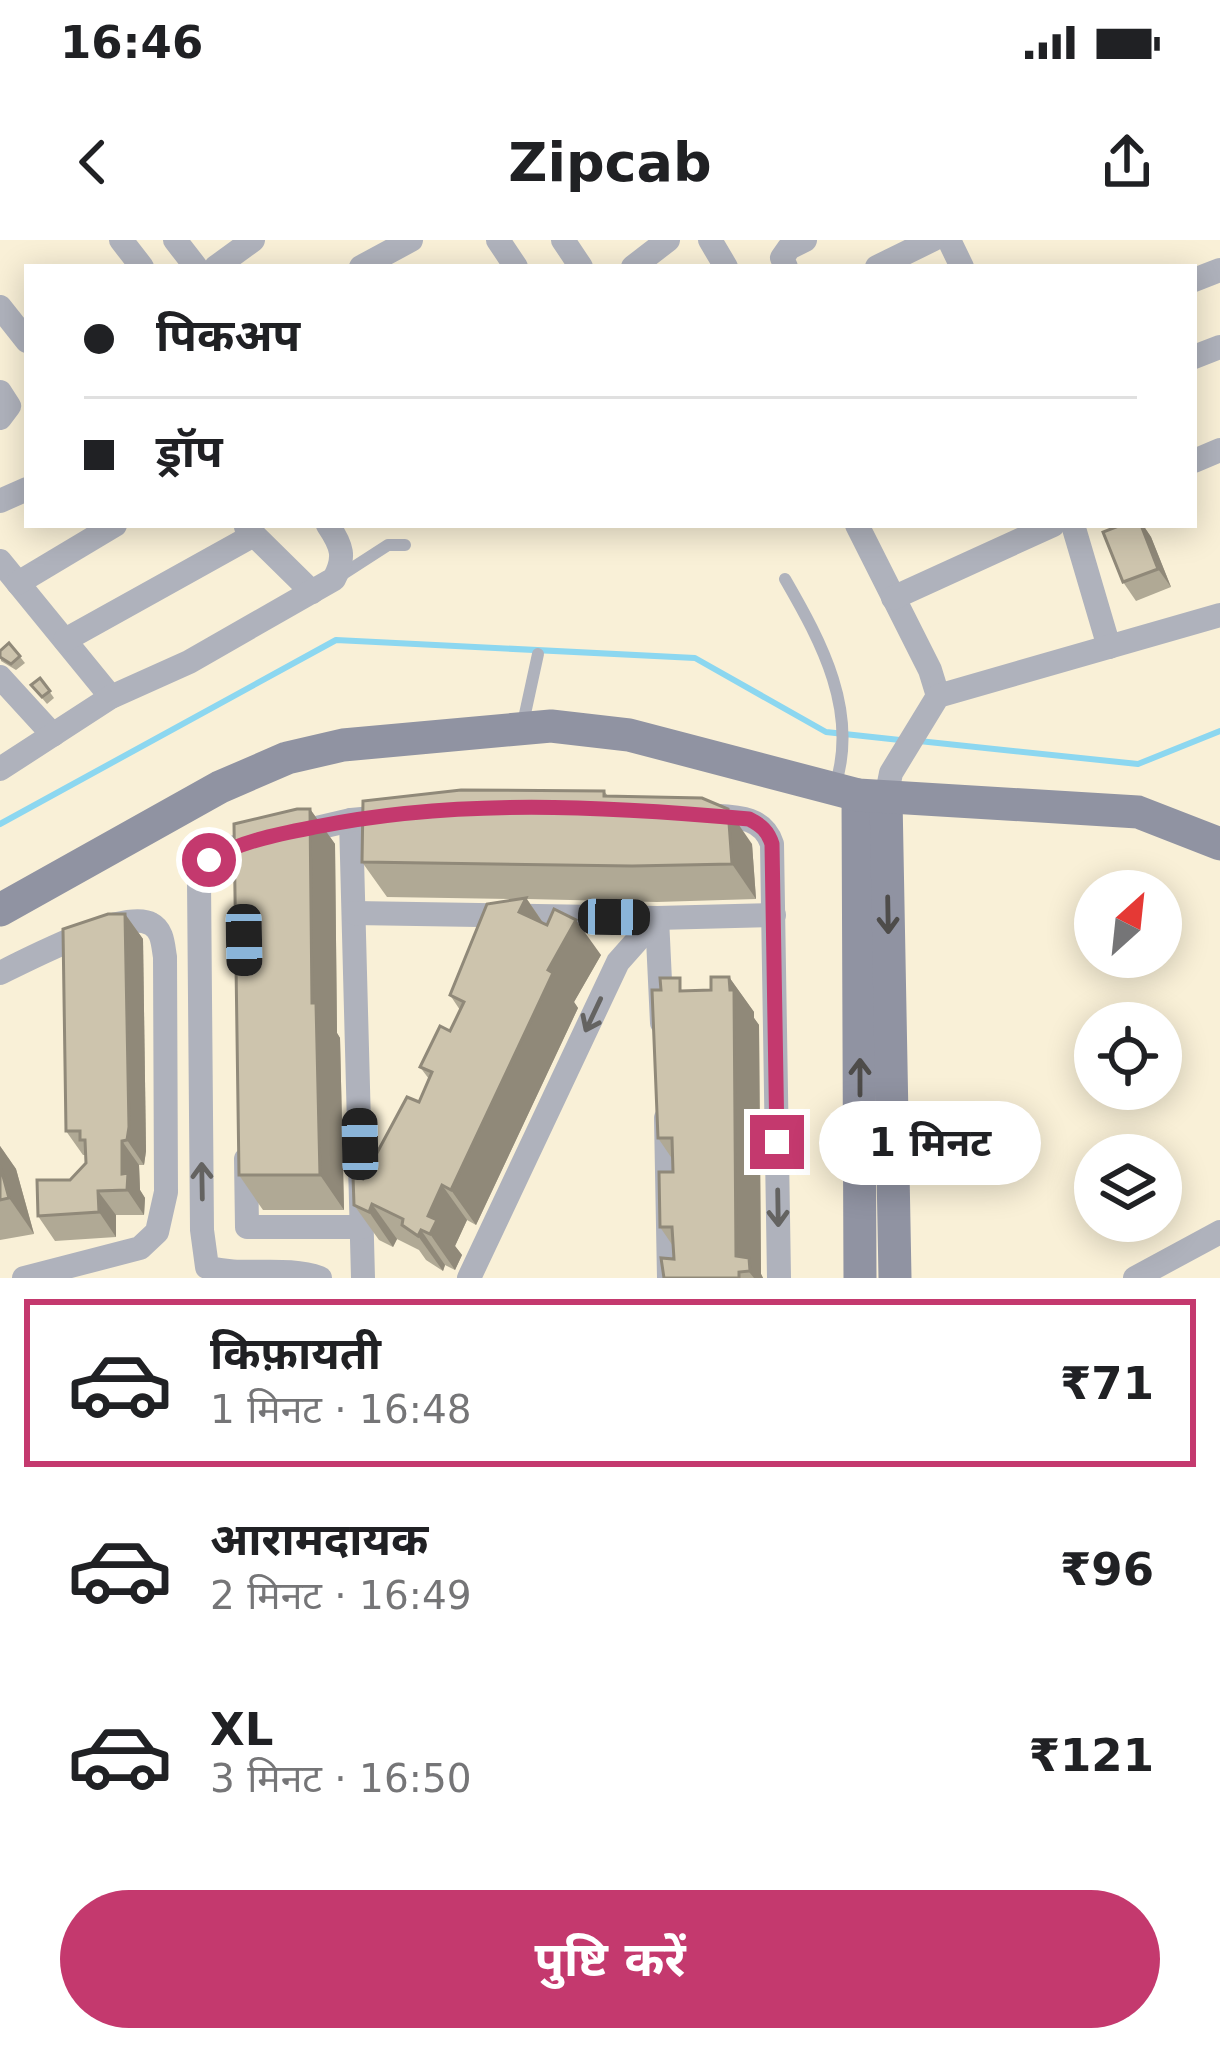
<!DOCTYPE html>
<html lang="hi">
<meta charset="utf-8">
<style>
:root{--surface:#fff;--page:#f6f6f6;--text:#202124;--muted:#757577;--line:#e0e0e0;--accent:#c4396e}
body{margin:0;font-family:"DejaVu Sans","Noto Sans Devanagari",sans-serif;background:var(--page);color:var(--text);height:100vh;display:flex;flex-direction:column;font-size:45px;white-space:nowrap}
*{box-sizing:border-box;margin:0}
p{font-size:39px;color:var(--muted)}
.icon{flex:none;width:66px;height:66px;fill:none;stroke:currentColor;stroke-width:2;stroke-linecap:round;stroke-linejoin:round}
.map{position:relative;height:1038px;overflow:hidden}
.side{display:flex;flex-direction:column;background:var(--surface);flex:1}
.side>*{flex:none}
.top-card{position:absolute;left:24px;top:24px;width:1173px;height:264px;border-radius:0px;box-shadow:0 6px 30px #0003;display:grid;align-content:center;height:264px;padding:0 60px;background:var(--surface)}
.needle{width:78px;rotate:27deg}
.buttons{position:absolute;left:1074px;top:630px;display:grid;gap:24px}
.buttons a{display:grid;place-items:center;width:108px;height:108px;border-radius:50%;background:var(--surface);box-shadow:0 6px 30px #0003;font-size:60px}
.end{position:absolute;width:54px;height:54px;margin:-27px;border:15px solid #c4396e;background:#fff;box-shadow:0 0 0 6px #fff}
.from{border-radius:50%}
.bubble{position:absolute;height:84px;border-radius:42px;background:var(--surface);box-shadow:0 6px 30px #0003;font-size:39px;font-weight:700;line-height:84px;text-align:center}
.car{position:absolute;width:36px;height:72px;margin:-36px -18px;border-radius:15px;box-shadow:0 0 9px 3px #0007;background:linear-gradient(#222 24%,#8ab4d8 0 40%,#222 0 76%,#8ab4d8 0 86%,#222 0)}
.top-card b{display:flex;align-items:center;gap:42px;height:114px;font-size:45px}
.top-card b+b{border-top:3px solid var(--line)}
.top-card i{width:30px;height:30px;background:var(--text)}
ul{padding:21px 0 0;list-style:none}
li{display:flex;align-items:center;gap:36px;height:168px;margin:0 24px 18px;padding:0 36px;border:6px solid transparent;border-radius:0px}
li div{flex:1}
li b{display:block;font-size:45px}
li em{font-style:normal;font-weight:700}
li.current{border-color:var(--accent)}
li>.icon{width:108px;height:108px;stroke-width:1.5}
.cta{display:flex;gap:24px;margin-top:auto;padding:24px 60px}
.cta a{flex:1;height:138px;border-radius:72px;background:var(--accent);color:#fff;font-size:48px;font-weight:700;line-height:138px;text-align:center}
.status{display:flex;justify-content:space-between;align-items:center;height:84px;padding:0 60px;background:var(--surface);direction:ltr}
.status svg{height:33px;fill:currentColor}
header{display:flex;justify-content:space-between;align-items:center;height:156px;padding:0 60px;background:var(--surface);font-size:54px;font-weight:700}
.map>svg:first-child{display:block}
</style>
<div class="status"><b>16:46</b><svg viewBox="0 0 49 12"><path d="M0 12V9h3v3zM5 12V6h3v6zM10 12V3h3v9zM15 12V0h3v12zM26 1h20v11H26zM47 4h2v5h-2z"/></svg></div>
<header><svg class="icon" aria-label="back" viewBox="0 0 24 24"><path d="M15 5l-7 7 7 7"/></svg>Zipcab<svg class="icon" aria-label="share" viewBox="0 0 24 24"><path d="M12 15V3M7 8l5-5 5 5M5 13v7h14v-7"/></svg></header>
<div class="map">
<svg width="1220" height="1038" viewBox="0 0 1220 1038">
<rect width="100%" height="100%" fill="#f9f0d7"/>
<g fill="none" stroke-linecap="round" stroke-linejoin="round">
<g stroke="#8cd7f0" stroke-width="6">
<polyline points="919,501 1138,524 1220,491"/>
<polyline points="0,584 336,400 695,418 826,492 900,500"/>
</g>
<g stroke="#afb2bc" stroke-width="12">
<polyline points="340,336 388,305 405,305"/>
<path d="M785,339C822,403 859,472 835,546"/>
<polyline points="523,483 538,414"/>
</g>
<g stroke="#afb2bc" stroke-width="24">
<polyline points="121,0 142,27"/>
<polyline points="175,0 196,27"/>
<polyline points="498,0 516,27"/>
<polyline points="563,0 581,27"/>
<polyline points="710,0 726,27"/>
<polyline points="949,0 962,27"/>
<polyline points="216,27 253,0"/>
<polyline points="361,27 411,0"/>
<polyline points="633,27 668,0"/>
<polyline points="786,27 782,18 789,8 805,0"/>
<polyline points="877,27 932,0"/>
<polyline points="1194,40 1220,30"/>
<polyline points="0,67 27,101"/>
<polyline points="1194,117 1220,107"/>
<polyline points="0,152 9,166 0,178"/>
<polyline points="1194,221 1220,210"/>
<polyline points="0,261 27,249"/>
<polyline points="857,285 930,430 938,456"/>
<polyline points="1073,285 1109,407"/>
<polyline points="246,287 312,352"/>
<polyline points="0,321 111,457"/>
<polyline points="18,343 115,285"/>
<polyline points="893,358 1053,285"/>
<polyline points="65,400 254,295"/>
<polyline points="0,437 53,495"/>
<path d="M0,529L111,457L189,422L334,339C346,317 342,306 328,285"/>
<polyline points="886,558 891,533 938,456 1220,375"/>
<path d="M705,575C732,577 762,574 772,604L779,1038"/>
<polyline points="351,580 363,1038"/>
<polyline points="354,673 657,678 774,675"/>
<polyline points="657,678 662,783"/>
<path d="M0,733C27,720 125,668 151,684C163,690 163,706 165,717L166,952L157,992L140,1008L24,1038"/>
<polyline points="666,878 669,1038"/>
<polyline points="246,919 247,987 362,987"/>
<path d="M320,1038C283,1025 242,1038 207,1027L202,990L199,641L209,620L227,609L351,580L394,576"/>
<polyline points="469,1038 618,722 657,678"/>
<polyline points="1135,1038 1220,992"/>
</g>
<g stroke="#9093a2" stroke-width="33">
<polyline points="858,555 860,1038"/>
<polyline points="886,558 895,1038"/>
<polyline points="0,670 220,547 287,518 343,505 551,486 629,495 858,555 1138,572 1220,604"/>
</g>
</g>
<g fill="#b0a995">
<polygon points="1121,285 1143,285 1151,297 1171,347 1136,361 1123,342"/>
<polygon points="9,403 25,423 16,430 1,421 0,411"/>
<polygon points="40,438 54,458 47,464 31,445"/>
<polygon points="604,551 608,556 752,604 756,659 657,662 527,659 544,684 601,715 574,762 578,768 476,985 467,980 455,1006 462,1015 455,1030 445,1025 443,1031 426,1020 419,1010 397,999 393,1007 379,1000 354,965 363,939 419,862 429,839 420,827 450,791 460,770 450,755 516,659 387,657 362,622"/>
<polygon points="310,569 335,604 337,793 340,798 344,970 263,970 239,935"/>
<polygon points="125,674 143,699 146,911 144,925 139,925 140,950 145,958 144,975 116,975 116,997 55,1001 38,976 86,923 85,915 83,915 66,891"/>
<polygon points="729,737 754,772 754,778 759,785 761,1034 763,1038 664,1038 674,1019 673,1006 660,987 673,932 673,920 658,898 689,750 711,750"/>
<polygon points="0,906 16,929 34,994 0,1000"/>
</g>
<g fill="#908979">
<polygon points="1141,285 1143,285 1151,297 1171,347 1158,329"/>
<polygon points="310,569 335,604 337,793 340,798 344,970 320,935 312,763"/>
<polygon points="728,569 752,604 756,659 732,624"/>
<polygon points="526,658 550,693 519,672"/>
<polygon points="125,674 143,699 146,911 144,925 127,900"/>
<polygon points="576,680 601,715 574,762 578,768 476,985 451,950 548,730"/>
<polygon points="729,737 754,772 754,778 759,785 761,1034 763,1038 754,1038 736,1016"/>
<polygon points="122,901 139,925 140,950 145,958 144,975 127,950 122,934"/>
<polygon points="0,906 16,929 34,994 9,958 0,925"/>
<polygon points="442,945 467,980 455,1006 462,1015 455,1030 430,994 428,976"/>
<polygon points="98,951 116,975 116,997 99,972"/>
<polygon points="372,964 397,999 393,1007 369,972"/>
<polygon points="421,990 445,1025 443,1031 418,996"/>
</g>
<g fill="#cdc4ad" stroke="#908979" stroke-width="3">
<polygon points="1121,285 1141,285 1158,329 1123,342 1103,292"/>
<polygon points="9,403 20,416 11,424 0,417 0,411"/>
<polygon points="40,438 50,451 42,457 31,445"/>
<polygon points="461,550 604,551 604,556 702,558 728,569 732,624 632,626 362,622 363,561"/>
<polygon points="297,569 310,569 312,763 316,763 320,935 239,935 234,584"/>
<polygon points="526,658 519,672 547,685 554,669 576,680 548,730 553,733 451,950 442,945 428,976 437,980 430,994 421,990 418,996 402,985 403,979 372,964 369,972 354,965 353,936 363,939 407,857 419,862 432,832 420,827 440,786 450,791 464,762 450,755 487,664"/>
<polygon points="108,674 125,674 129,887 127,900 122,901 122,934 128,933 127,950 98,951 99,972 38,976 37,940 70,940 86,923 85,900 80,900 80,891 66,891 63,689"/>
<polygon points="711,737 729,737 730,750 734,750 736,1016 749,1018 750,1031 739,1032 739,1038 664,1038 661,1018 674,1019 672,987 660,987 659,932 673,932 672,898 658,898 652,750 661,750 660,738 680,738 680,751 711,750"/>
<polygon points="0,925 9,958 0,960"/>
</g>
<defs><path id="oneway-shaft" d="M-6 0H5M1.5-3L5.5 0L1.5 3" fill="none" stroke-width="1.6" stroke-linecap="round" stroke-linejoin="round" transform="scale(3)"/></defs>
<g stroke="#4e4c4a">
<use href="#oneway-shaft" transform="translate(888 675) rotate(89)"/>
<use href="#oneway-shaft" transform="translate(860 837) rotate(-90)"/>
</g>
<g stroke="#646361">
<use href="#oneway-shaft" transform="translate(593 775) rotate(115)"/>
<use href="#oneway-shaft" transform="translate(202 941) rotate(-91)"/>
<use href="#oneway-shaft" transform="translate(778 968) rotate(89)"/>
</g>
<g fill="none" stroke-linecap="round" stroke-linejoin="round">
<path stroke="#c4396e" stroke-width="15" d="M209,620C241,601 279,594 315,587C457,558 605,566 749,579C761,585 768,591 772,604L777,902"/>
</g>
</svg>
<div class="buttons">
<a><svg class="needle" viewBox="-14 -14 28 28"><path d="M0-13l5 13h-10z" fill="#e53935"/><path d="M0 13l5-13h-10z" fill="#757577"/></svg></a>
<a><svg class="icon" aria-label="locate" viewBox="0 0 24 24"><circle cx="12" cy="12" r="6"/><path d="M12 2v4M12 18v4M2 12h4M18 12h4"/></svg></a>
<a><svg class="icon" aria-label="layers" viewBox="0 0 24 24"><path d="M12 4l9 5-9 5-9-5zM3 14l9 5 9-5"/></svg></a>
</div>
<i class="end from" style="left:209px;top:620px"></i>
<i class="end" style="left:777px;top:902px"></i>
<div class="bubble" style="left:819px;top:861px;width:222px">1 मिनट</div>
<i class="car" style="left:614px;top:677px;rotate:91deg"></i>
<i class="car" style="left:244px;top:700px;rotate:179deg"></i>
<i class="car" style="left:360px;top:904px;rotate:359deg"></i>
<div class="top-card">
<b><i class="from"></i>पिकअप</b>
<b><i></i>ड्रॉप</b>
</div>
</div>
<section class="side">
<ul>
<li class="current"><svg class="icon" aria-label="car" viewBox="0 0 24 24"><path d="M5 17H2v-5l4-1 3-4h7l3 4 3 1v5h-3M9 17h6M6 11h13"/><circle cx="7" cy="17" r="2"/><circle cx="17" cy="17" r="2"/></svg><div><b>किफ़ायती</b><p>1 मिनट · 16:48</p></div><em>₹71</em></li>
<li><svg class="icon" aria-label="car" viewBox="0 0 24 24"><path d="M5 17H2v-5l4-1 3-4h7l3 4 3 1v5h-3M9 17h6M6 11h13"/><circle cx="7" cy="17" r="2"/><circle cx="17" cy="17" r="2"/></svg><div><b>आरामदायक</b><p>2 मिनट · 16:49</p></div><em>₹96</em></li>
<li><svg class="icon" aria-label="car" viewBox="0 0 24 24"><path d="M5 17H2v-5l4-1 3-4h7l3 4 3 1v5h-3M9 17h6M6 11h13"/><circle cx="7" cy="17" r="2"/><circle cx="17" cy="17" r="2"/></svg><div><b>XL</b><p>3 मिनट · 16:50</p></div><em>₹121</em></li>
</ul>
<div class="cta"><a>पुष्टि करें</a></div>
</section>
